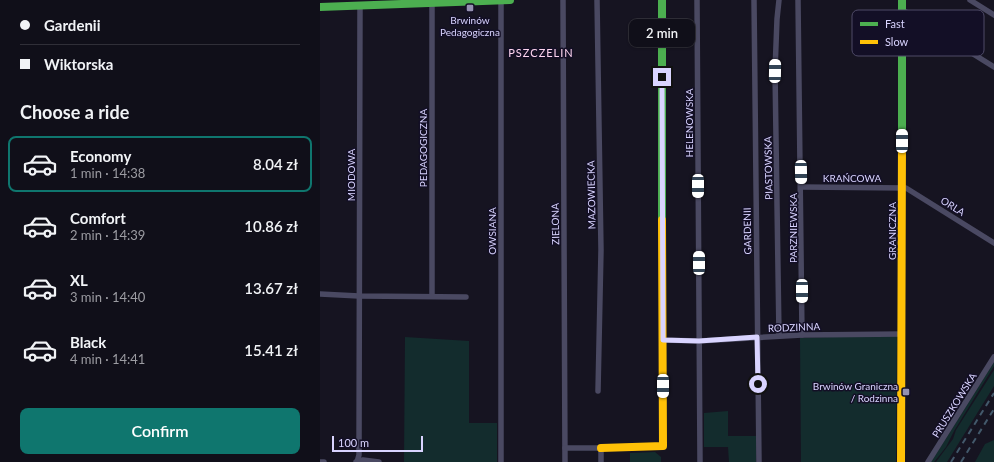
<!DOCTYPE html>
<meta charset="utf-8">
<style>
:root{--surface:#100f19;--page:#191822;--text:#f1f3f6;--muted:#9c9ca2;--line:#302f38;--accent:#0f766e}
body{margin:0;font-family:Lato,sans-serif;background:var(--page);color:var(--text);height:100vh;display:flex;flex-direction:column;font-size:15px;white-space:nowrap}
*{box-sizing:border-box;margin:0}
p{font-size:13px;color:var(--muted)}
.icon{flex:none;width:22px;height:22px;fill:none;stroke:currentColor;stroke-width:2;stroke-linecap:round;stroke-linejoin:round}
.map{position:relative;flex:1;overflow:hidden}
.panel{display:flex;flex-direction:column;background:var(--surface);width:320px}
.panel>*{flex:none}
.guide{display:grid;align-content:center;height:88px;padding:0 20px;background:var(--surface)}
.scale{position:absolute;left:12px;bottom:10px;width:91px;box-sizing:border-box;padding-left:4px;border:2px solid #d9d4ff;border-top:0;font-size:11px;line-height:14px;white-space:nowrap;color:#d9d4ff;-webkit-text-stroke:3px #130f26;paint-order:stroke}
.end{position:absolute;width:18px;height:18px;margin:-9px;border:5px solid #d9d4ff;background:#111;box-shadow:0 0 0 2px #111}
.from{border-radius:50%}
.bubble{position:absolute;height:28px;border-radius:8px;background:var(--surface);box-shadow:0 1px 3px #0004,0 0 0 1px var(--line);font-size:13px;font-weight:600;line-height:28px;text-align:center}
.car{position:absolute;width:12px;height:24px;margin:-12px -6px;border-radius:5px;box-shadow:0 0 3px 1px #0007;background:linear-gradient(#fff 24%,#345 0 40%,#fff 0 76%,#345 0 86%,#fff 0)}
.guide b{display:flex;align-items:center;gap:14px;height:38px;font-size:15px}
.guide b+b{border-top:1px solid var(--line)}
.guide i{width:10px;height:10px;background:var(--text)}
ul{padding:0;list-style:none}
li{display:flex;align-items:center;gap:12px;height:56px;margin:0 8px 6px;padding:0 12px;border:2px solid transparent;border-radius:8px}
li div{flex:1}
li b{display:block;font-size:15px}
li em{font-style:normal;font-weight:600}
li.selected{border-color:var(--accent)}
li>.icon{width:36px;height:36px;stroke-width:1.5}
h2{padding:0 20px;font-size:18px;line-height:48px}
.action{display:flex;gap:8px;margin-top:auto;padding:8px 20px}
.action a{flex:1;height:46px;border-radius:8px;background:var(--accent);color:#fff;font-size:16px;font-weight:600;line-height:46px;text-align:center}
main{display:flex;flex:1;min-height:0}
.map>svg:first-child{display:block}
</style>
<main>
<section class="panel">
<div class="guide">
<b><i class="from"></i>Gardenii</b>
<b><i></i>Wiktorska</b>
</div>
<h2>Choose a ride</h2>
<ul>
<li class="selected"><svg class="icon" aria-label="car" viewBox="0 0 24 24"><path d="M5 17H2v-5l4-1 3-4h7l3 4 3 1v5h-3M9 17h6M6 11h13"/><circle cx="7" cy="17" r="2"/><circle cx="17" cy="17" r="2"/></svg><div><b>Economy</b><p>1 min · 14:38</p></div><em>8.04 zł</em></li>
<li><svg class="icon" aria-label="car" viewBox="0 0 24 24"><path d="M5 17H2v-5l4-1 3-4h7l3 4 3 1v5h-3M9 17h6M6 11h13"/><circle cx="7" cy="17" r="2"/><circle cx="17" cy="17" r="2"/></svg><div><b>Comfort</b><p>2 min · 14:39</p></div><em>10.86 zł</em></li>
<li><svg class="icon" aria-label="car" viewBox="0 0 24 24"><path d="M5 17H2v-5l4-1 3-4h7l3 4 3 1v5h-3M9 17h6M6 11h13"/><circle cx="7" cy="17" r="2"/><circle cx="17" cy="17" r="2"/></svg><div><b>XL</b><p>3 min · 14:40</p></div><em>13.67 zł</em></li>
<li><svg class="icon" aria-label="car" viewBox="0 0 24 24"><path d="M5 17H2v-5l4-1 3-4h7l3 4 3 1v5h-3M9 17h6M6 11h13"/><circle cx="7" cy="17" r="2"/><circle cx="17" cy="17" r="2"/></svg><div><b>Black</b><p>4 min · 14:41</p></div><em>15.41 zł</em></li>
</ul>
<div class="action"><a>Confirm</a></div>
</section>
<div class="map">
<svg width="674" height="462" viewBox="0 0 674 462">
<rect width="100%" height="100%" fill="#161421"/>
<g fill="#132c2d">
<polygon points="577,335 576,462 481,462 480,338"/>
<polygon points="85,337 149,341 149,423 177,423 177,462 84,462"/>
<polygon points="674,362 674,366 634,431 626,447 614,462 611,462"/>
<polygon points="674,370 674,386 627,462 616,462 633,439 636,430"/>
<polygon points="408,411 408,436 437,436 436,462 409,462 408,447 384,447 384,413"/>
<polygon points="674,440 674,462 655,462 665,444"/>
<polygon points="335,452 341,457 341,462 310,462 310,453"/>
</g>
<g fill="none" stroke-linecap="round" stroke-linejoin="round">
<g stroke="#4a4962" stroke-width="5.5">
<polyline points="112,0 112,296"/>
<polyline points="243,0 245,462"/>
<polyline points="277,0 281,250 278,391"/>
<polyline points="377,0 380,462"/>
<polyline points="434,0 439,462"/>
<polyline points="459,0 457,19 455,71 459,336"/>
<polyline points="478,0 482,335"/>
<polyline points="650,0 674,15"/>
<polyline points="582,11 586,12 674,67"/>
<polyline points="481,187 586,188 674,243"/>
<polyline points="0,294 39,296 146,297"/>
<polyline points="343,340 379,341 482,335 582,334"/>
<polyline points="245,448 281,448 281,462"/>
<polyline points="0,462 4,462"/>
<polyline points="36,462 43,460 59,462"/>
<polyline points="37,462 39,455 40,5"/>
<polyline points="181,462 181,0"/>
<polyline points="608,462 674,357"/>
</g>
<g stroke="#4caf50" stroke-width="8">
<polyline points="342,0 342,220"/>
<polyline points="0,7 190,0"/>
<polyline points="582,136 582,0"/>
</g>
<g stroke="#ffc107" stroke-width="8">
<polyline points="281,448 343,446 342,220"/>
<polyline points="581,462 582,136"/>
</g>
<g stroke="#43596b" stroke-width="2" stroke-dasharray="6 5" stroke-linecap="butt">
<polyline points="631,462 674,393"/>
<polyline points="641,462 674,409"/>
</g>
</g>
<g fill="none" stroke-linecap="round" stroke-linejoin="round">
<polyline stroke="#d9d4ff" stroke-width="5" points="342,77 343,340 379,341 437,337 438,384"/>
</g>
<g fill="#9591b1" stroke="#130f26" stroke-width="1.5">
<rect x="146" y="4" width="8" height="8" rx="2"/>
<rect x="582" y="388" width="8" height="8" rx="2"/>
</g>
<g text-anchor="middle" stroke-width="3" stroke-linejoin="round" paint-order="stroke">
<g font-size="10" fill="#d9d4ff" stroke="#130f26">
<text x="150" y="24">Brwinów<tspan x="150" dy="12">Pedagogiczna</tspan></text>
<text x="578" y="390" text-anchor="end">Brwinów Graniczna<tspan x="578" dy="12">/ Rodzinna</tspan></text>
</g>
<g font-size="10" fill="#d9d4ff" stroke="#130f26">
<text transform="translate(369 123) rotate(-90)" y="4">HELENOWSKA</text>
<text transform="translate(103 148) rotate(-90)" y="4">PEDAGOGICZNA</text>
<text transform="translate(448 168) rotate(-91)" y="4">PIASTOWSKA</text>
<text transform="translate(31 175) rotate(-90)" y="4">MIODOWA</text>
<text x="532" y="182">KRAŃCOWA</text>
<text transform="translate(271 195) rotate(-91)" y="4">MAZOWIECKA</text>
<text transform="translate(633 206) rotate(32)" y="4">ORLA</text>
<text transform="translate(235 224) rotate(-91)" y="4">ZIELONA</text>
<text transform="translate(473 228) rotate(-90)" y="4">PARZNIEWSKA</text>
<text transform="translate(172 231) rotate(-90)" y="4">OWSIANA</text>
<text transform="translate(427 231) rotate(-91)" y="4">GARDENII</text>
<text transform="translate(572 231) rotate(-90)" y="4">GRANICZNA</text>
<text transform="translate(474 327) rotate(-2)" y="4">RODZINNA</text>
<text transform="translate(634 405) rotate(-58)" y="4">PRUSZKOWSKA</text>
</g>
<g font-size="11" letter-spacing="1" fill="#ffd6f0" stroke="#130f26">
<text x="221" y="57">PSZCZELIN</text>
</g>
</g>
<rect x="532" y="10" width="132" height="46" rx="6" fill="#130f26" stroke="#4e4a67" stroke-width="1"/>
<rect x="540" y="22" width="18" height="4" fill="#4caf50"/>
<rect x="540" y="40" width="18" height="4" fill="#ffc107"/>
<g font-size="11" fill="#d9d4ff">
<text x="565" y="28">Fast</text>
<text x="565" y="46">Slow</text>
</g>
</svg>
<div class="scale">100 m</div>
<i class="end from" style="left:438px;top:384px"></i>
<i class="end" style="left:342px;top:77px"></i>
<div class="bubble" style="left:309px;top:19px;width:66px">2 min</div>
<i class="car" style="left:455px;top:71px;rotate:1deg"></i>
<i class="car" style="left:582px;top:141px;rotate:0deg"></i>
<i class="car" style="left:481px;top:172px;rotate:179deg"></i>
<i class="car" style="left:378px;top:186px;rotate:180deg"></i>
<i class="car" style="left:379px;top:263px;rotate:0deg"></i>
<i class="car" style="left:482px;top:291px;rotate:180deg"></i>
<i class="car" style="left:343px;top:386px;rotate:180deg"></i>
</div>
</main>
